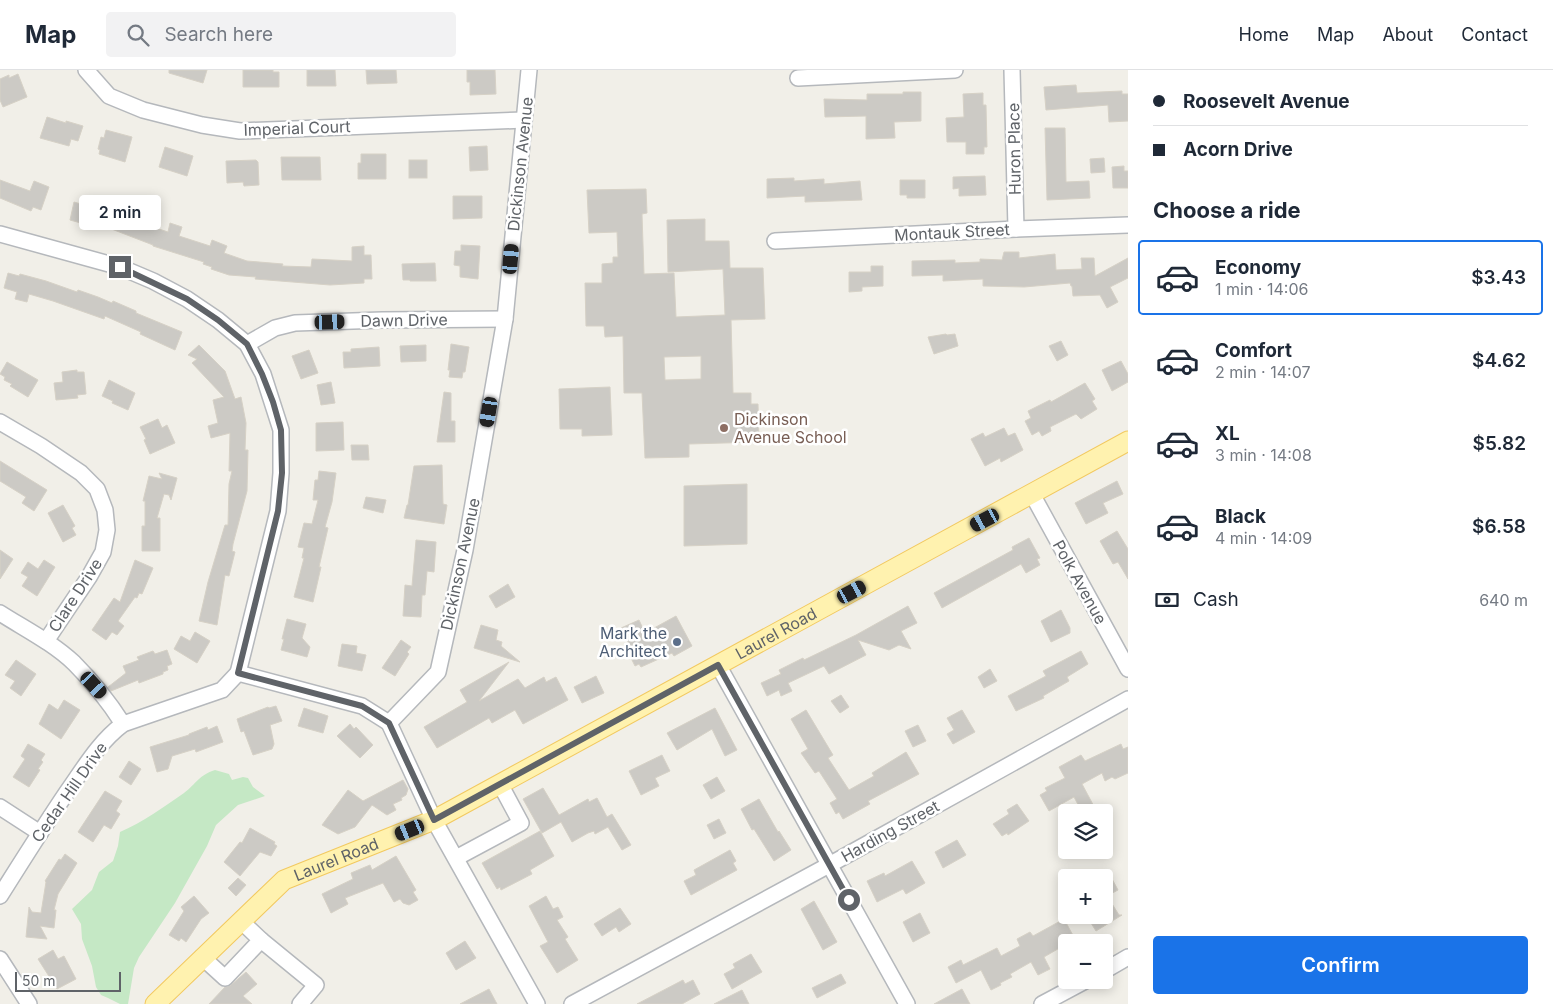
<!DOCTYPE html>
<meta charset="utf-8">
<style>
:root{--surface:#fff;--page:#f2f2f3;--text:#1f2937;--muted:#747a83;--line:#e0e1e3;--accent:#1a73e8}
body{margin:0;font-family:Inter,sans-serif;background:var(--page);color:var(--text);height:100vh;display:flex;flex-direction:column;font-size:19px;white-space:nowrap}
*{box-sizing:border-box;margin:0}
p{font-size:16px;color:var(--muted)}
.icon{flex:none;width:28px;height:28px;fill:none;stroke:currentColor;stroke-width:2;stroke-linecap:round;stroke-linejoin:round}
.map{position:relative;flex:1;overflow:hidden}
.details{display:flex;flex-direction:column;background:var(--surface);width:425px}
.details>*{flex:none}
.guide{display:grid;align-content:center;height:110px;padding:0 25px;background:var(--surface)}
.controls{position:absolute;left:1058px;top:734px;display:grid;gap:10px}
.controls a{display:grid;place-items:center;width:55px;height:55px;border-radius:5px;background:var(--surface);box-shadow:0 2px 12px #0003;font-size:25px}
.scale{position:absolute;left:15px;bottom:12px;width:106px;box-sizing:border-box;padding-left:5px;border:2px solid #5f6368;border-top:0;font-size:14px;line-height:18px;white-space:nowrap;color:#5f6368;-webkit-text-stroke:4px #fff;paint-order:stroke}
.end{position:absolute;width:22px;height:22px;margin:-11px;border:6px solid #5f6368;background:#fff;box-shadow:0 0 0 2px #fff}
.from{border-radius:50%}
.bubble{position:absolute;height:35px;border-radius:5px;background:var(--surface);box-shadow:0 2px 12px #0003;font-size:16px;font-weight:600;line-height:35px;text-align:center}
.car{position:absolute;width:15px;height:30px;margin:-15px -8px;border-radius:6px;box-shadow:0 0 4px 1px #0007;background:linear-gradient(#222 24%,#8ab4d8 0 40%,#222 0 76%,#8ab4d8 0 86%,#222 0)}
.guide b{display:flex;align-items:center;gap:18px;height:48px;font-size:19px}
.guide b+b{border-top:1px solid var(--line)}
.guide i{width:12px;height:12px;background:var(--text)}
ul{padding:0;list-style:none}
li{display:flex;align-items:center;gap:15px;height:75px;margin:0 10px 8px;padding:0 15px;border:2px solid transparent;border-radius:5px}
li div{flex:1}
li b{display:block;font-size:19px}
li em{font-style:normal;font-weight:600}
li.current{border-color:var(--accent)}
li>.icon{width:45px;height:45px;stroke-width:1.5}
h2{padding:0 25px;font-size:22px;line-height:60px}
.pay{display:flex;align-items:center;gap:12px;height:55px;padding:0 25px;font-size:19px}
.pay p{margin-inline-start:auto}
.primary-button{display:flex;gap:10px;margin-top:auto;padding:10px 25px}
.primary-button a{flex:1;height:58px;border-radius:5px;background:var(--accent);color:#fff;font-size:20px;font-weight:600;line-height:58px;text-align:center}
header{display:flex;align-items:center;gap:30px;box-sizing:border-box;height:70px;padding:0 25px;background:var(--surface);border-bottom:1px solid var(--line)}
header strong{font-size:24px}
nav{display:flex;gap:28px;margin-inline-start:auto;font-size:18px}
.search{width:350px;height:45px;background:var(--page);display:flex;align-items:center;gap:12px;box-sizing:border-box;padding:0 18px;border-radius:5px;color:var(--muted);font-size:19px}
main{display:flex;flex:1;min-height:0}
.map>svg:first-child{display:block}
</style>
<header>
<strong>Map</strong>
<div class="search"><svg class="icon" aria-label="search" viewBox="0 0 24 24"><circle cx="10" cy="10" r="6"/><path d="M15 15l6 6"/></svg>Search here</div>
<nav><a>Home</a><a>Map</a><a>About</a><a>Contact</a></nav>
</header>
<main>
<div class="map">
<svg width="1128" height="934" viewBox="0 0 1128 934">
<rect width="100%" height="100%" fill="#f1efe8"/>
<path fill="#c5e8c5" d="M215,700L229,704L232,710L243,707L248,708L253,717L265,726L238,735L216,755L207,776L175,833L139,887L134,898L128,934H120L108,928L101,925L96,917L92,896L82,869L81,854L72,839L92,820L99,802L113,791L118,776L120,762C143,752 164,737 184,723C196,714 199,705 215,700Z"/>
<g fill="#cccac5" stroke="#d6d1c6" fill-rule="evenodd">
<polygon points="169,0 207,0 203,13 169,3"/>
<polygon points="243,0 273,0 273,2 279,2 279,17 243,17"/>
<polygon points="307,0 335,0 336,16 307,16"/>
<polygon points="366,0 396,0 397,13 367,14"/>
<polygon points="467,0 495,0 496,24 470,25 470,12 467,12"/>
<polygon points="18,4 27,27 3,37 0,30 0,9 9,5 9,8"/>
<polygon points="1076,15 1077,23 1122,21 1122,24 1128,24 1128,51 1109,52 1108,35 1046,40 1044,17"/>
<polygon points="903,22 921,22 921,51 894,52 895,68 866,69 866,46 825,47 824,29 867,30 867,24 903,24"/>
<polygon points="983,23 983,35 986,35 987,77 984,77 984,84 966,84 966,72 947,72 946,48 964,47 963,24"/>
<polygon points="47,47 66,53 66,51 83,56 78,71 71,69 69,76 40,68"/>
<polygon points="1045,58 1065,58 1066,112 1089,111 1090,128 1047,130"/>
<polygon points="106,60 132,67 125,92 99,84 100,80 98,79 101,67 104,68"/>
<polygon points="487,76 488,100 470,101 469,77"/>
<polygon points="165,77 193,86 187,106 159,97"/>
<polygon points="361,84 386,84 386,109 358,109 358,93 361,93"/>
<polygon points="281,87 320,87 321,110 282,110"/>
<polygon points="1104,88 1105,102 1091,103 1090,89"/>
<polygon points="256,90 258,92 259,115 244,116 243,112 227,113 226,91"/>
<rect x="409" y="90" width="18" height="18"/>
<polygon points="1124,96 1124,101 1128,101 1128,118 1113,118 1112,97"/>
<polygon points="985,106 986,125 959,126 959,118 953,119 953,107"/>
<polygon points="794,108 794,111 824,109 824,114 860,111 862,130 805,132 805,126 767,128 767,109"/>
<polygon points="0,110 30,121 34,111 49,117 41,140 33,137 31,141 0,128"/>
<polygon points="900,110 925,110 925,128 907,128 907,125 900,125"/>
<path d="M646,119L647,143L642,144L644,204L674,203L676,247L725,245L723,199L668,202L667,150L705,149V171H729L730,198H763L765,249L731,250L733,323H751V334H758L759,372L689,374V387L645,388L642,323H624L623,266L605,267L604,256H586L585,213H602V194L613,193V187H618L617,162L589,163L587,120ZM701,286V309L665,310L664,287Z"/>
<polygon points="453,126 482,126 482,148 453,149"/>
<polygon points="74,132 126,147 126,145 145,152 144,154 168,162 170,153 182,157 179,166 210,176 212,170 227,176 224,183 247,191 283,194 282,196 311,197 312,189 352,191 352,177 364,176 364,185 371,185 372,209 364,209 364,213 330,215 255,209 256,207 229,205 211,199 212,197 203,194 204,192 153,176 153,175 96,153 95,157 70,150"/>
<polygon points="461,175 480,176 478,209 460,207 460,196 454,195 455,181 461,181"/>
<polygon points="1004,182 1019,182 1019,188 1055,184 1056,200 1082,199 1081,188 1094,188 1095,206 1128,188 1128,208 1110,217 1118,232 1107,238 1100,225 1073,226 1072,216 1071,216 1070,213 1024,217 983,216 983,209 943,211 943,205 912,206 912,191 955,190 955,193 980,192 980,189 1002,190"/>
<polygon points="435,193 436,211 410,211 410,210 403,210 402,194"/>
<polygon points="871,196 883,196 883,216 862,217 862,221 849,222 849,202 871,202"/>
<polygon points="8,203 19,206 20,204 46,211 77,222 78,220 98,227 112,233 113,231 136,241 136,243 182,262 175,280 140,264 141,262 105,246 104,249 53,231 29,224 27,232 15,229 17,222 4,218"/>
<polygon points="946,264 947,265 955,264 958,276 934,284 928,267"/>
<polygon points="1061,271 1068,285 1057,291 1049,276"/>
<polygon points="451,274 469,277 465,302 463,302 462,308 449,307 450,300 448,300"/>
<polygon points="199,275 225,301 235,329 241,327 246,353 245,380 248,380 247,421 233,474 232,481 235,482 229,506 225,505 217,555 199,551 208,512 225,455 228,455 229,414 232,401 229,401 230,363 211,368 208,356 218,353 213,330 224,327 192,293 197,289 188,285"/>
<polygon points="426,275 426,291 401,292 400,276"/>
<polygon points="379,277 380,296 344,298 343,282 351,282 351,279"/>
<polygon points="309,280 318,303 301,309 292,286"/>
<polygon points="1121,291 1128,304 1128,312 1112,321 1102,300"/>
<polygon points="7,292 38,310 28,327 10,316 12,314 4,310 5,307 0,304"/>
<polygon points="77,300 77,302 84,302 86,324 77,325 78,328 56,330 54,313 63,312 62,302"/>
<polygon points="109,310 135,323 128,340 112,333 113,331 102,326"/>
<polygon points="331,312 335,333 321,335 317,315"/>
<polygon points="1085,313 1095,329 1092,331 1097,339 1081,349 1076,344 1050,357 1051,361 1042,366 1039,361 1032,365 1025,351 1031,348 1028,341 1050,330 1051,332"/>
<polygon points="610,317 612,365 582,366 582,359 560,359 559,319"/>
<polygon points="444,322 451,323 451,351 455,351 455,372 437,372"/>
<polygon points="158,349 162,358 167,355 175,373 150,384 144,370 146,369 140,357"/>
<polygon points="343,352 344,380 316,381 316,353"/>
<polygon points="1004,358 1008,366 1015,363 1023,380 1001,392 1000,388 985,396 971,369 983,363 985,367"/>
<polygon points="351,375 368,375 369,390 352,390"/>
<polygon points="0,391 47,420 34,441 22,433 26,427 0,411"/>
<polygon points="442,395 443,434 447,435 444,454 404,448 407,435 408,435 414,396"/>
<polygon points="319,401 336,403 332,432 325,457 328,458 319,497 321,497 313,532 294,527 304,488 302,488 304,478 298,477 304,453 312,454 318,430 313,430 315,410 318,410"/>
<polygon points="159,403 177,408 171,430 169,425 164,424 157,448 160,448 160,481 142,481 142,456 145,456 145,431 143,431 149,406 162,409"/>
<polygon points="1117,411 1123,424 1103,433 1108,443 1086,454 1075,433"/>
<polygon points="747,414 747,474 684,476 684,416"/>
<polygon points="366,427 386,430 383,443 363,438"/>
<polygon points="63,435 75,456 72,458 76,465 63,472 48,443"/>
<polygon points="1117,461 1128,479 1128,509 1118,492 1113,494 1100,471"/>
<polygon points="1029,468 1040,488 1037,489 1040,495 1026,503 1021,494 942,538 934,523 1013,480 1012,477"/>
<polygon points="416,470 436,472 434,502 427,501 425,525 422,525 421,547 403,546 405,515 412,516"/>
<polygon points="0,480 13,489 0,509"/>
<polygon points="44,490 55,497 37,526 22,516 28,507 21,503 28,492 38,499"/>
<polygon points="135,490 153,498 142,524 139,523 137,528 135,527 118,551 124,556 117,565 112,562 106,570 92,560 114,528 120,532"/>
<polygon points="508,514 515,527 496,538 489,526"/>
<polygon points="908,536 917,553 901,561 911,579 899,575 889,580 858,570 866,585 829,604 824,596 788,613 792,621 781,626 779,620 767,626 761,613 781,604 779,600 803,588 804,590 856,565"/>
<polygon points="1061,540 1070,558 1070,563 1051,572 1041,551"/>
<polygon points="676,546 692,576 674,586 672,583 641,597 639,594 635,596 630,586 634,584 621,558 639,550 645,563"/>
<polygon points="287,549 306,554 302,568 310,577 307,587 281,580 284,569 282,569"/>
<polygon points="481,555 498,560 496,570 502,572 501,576 520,592 474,578"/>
<polygon points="195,562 210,571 197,593 174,579 181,566 190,571"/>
<polygon points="401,570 411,577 407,582 409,584 395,606 382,598"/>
<polygon points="342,574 357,576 356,583 366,585 362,601 338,596"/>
<polygon points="167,580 172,594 167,596 168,600 163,602 163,604 139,613 138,610 111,621 108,617 126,603 123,596 139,590 137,587 153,581 155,584"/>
<polygon points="1081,581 1088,594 1067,607 1069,611 1043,626 1044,628 1016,641 1008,626 1046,606 1043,601"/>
<polygon points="16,590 36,604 21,626 10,618 15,611 5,605"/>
<polygon points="509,592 479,631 518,609 525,618 544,607 546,612 556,607 568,630 523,654 515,640 492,653 489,648 437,678 424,657 467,632 460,620"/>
<polygon points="990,599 997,611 984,618 978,607"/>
<polygon points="596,606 604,623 582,633 574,617"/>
<polygon points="841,625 849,637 840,643 831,631"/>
<polygon points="64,630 80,640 61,669 39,654 49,634 58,640"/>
<polygon points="276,636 282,651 270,655 274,674 272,679 253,685 244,661 241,662 237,649 268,637 269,638"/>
<polygon points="304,638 328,646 323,663 298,656"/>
<polygon points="715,638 737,680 725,686 712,659 677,680 667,663"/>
<polygon points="806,640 833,685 828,688 849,720 874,706 872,703 906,682 919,704 868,731 870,734 843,749 839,742 836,744 830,733 837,729 819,701 815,703 801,683 808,679 791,649"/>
<polygon points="962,640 975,662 953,674 947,664 954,660 947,648"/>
<polygon points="350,654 354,659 356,657 373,675 360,688 337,666"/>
<polygon points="918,655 926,671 913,677 905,661"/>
<polygon points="217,656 223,672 196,682 195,679 172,686 168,699 157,702 150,677 189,665 189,664 207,657 208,660"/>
<polygon points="28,674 45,684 41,690 43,692 38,699 40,700 29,717 13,707 25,689 21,686"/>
<polygon points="1121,674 1123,679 1128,677 1128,703 1115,709 1112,707 1105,711 1102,703 1082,714 1097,742 1082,742 1074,727 1049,741 1040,725 1047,721 1045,718 1065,708 1059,697 1081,685 1085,691"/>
<polygon points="662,685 670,701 655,708 659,716 641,725 629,701"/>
<polygon points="129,691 141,699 131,715 119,707"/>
<polygon points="717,707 725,721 711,729 703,715"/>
<polygon points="403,710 408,719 406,725 401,728 402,730 393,734 396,740 387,745 372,735 355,757 338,764 322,755 348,720 363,731"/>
<polygon points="543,718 559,745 588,729 589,732 597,728 607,747 612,744 631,775 622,780 608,757 595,764 594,761 588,763 572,772 561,752 542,763 523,729"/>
<polygon points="105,721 122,731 116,741 120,744 111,759 104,755 93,772 78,762"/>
<polygon points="759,729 778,762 779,761 791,780 774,791 754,759 752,760 741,739"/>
<polygon points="1017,734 1029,751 1008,765 1007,763 1002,766 993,754 1009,744 1007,740"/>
<polygon points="719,749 726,763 714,769 707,755"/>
<polygon points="250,758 275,772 274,774 277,776 271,786 260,782 240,806 224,792 240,772 242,773"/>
<polygon points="540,761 554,786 530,800 532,804 501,820 500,817 497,819 482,793"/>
<polygon points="957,770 966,785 943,798 935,782"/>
<polygon points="730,780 736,791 733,793 737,800 691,825 684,811 696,805 694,800"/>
<polygon points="65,784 77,793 58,824 54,840 56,840 54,858 40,856 47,869 26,867 29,837 32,842 41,843 46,812 45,811 59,789 61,790"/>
<polygon points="396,786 416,820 413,822 418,830 409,835 403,833 400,829 394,832 383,813 345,828 348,834 331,843 322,824 353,809 351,803 370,795 372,800"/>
<polygon points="912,791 925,813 906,824 903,819 877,832 867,811 884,803 885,806"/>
<polygon points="1111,807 1118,820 1107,826 1104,819 1104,811"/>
<polygon points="238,808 246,815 236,826 228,818"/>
<polygon points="1104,821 1119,845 1122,845 1096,861 1086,845 1104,845"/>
<polygon points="194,826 209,843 201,849 186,872 181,868 179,871 169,865 184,841 181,837"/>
<polygon points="546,826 553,839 558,837 563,847 557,850 568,867 565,869 578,890 557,903 540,876 548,872 529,836"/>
<polygon points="814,831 837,872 823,880 801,839"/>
<polygon points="620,838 631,854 619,862 616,857 602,866 594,854"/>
<polygon points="920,843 930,863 913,872 903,852"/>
<polygon points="1064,849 1075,869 1044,887 1050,899 1038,905 1031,892 1010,904 1012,907 1000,913 1001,915 991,920 981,900 956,913 948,897 961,890 963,895 997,878 1001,886 1020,876 1017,869 1030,862 1033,866"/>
<polygon points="465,871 476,888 456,900 446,883"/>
<polygon points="53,880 58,889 64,886 76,909 57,919 38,889"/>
<polygon points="751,884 762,902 732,919 724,904 735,898 733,894"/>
<polygon points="246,902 257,914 243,926 252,934 209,934 225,917 231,915"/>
<polygon points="841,904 846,913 817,928 812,918"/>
<polygon points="683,910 685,914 693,910 700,924 682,934 637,934"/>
<polygon points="489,919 497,934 460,934"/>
<polygon points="962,919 970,934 934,934"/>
<polygon points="742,920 749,934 714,934"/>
</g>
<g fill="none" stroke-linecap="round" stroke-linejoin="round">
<defs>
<g id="minor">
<polyline points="86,0 109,26 143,40 202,55 240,61 524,50"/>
<polyline points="529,0 505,249 465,480 438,602 389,653 434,750 537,934"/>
<polyline points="1012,0 1016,159"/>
<polyline points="798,8 955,0"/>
<polyline points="0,164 120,197 153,211 187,229 218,250 247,274 263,304 281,360 281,403 278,441 238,603"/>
<polyline points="775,171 1016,159 1128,155"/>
<polyline points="247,274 275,258 295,253 382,250 505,249"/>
<polyline points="0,352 41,376 81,403 97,419 105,440 107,460 103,482 89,507 46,571"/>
<polyline points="1032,424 1128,599"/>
<path d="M0,543C25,559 53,573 74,593C93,612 109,632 123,654"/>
<polyline points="718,595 907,934"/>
<polyline points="238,603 362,636 389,653"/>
<polyline points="0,737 40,763"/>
<polyline points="456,788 521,753 500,714"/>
<path d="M0,826C22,791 44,756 67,722C84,698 99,672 123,654L222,620L238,603"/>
<polyline points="261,870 316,915 300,934"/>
<polyline points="202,887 225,908 261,870 241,851"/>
<polyline points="0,889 29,934"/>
<polyline points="1104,901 1128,887"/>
<polyline points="572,934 829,795 1128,629"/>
<polyline points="1042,934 1087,910"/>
</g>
<g id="major">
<path id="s1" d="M155,934L284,810L434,750L1128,371"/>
</g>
</defs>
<use href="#minor" stroke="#b5b8bc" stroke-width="18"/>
<use href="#major" stroke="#f2c960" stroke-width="21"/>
<use href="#minor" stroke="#fff" stroke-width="15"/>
<use href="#major" stroke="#fff2af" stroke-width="19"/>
</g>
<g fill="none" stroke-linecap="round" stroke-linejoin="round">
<polyline stroke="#5f6368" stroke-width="6" points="120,197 187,229 218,250 247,274 262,304 273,332 281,360 282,403 278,441 238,603 362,636 389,653 434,750 718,595 849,830"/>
</g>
<circle fill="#8d6e63" stroke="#fff" stroke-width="2" cx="724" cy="358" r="5"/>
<circle fill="#5c6f8a" stroke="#fff" stroke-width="2" cx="677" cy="572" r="5"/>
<g text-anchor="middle" stroke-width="5" stroke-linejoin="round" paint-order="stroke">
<g font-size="16" fill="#5f6368" stroke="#fff">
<text transform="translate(297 58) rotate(-2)" y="6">Imperial Court</text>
<text transform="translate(1014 79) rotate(-91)" y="6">Huron Place</text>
<text transform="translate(520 94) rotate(-84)" y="6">Dickinson Avenue</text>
<text transform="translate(952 162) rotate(-3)" y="6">Montauk Street</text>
<text transform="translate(404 250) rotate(-1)" y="6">Dawn Drive</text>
<text transform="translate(460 494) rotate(-78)" y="6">Dickinson Avenue</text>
<text transform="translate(1080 512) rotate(61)" y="6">Polk Avenue</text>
<text transform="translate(75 525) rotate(-57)" y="6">Clare Drive</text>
<text dy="6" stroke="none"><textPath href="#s1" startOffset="730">Laurel Road</textPath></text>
<text transform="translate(69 722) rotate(-55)" y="6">Cedar Hill Drive</text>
<text transform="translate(890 761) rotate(-29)" y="6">Harding Street</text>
<text dy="6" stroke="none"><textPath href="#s1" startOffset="235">Laurel Road</textPath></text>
</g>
<g font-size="16" fill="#785e54" stroke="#fff" text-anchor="start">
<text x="734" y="355">Dickinson<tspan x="734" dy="18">Avenue School</tspan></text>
</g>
<g font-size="16" fill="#4e5e75" stroke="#fff" text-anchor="end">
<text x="667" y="569">Mark the<tspan x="667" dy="18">Architect</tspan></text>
</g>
</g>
</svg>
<div class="controls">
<a><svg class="icon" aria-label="layers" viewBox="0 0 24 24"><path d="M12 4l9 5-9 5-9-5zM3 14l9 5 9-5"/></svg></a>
<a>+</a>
<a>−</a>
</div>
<div class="scale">50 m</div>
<i class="end from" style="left:849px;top:830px"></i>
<i class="end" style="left:120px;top:197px"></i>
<div class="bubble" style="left:79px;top:125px;width:82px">2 min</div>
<i class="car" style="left:511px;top:189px;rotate:5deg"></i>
<i class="car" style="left:330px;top:252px;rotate:88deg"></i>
<i class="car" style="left:489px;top:342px;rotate:190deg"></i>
<i class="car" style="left:985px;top:450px;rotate:242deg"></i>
<i class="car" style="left:852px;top:522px;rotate:62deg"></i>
<i class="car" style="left:94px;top:615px;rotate:137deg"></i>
<i class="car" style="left:410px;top:760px;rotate:248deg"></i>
</div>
<section class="details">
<div class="guide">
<b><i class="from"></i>Roosevelt Avenue</b>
<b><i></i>Acorn Drive</b>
</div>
<h2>Choose a ride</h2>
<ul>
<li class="current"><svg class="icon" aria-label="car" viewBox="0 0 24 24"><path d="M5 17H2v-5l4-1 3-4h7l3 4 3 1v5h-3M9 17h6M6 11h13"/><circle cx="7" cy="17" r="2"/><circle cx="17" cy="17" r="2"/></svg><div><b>Economy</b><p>1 min · 14:06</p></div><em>$3.43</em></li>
<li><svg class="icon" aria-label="car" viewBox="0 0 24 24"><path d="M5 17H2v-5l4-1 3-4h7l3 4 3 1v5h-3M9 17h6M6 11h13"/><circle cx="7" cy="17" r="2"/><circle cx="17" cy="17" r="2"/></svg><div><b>Comfort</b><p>2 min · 14:07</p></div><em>$4.62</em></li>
<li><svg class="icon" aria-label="car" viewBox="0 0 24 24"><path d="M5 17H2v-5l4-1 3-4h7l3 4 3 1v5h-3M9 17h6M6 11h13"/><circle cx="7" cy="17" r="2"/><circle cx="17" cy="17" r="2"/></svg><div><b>XL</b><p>3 min · 14:08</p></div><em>$5.82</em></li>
<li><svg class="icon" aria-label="car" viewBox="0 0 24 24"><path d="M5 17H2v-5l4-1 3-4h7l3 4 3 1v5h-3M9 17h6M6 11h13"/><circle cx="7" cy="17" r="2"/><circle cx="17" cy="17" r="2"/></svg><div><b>Black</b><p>4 min · 14:09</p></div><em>$6.58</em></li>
</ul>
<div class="pay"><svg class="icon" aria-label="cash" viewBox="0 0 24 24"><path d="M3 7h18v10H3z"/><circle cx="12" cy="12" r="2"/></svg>Cash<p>640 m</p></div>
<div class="primary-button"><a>Confirm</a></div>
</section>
</main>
